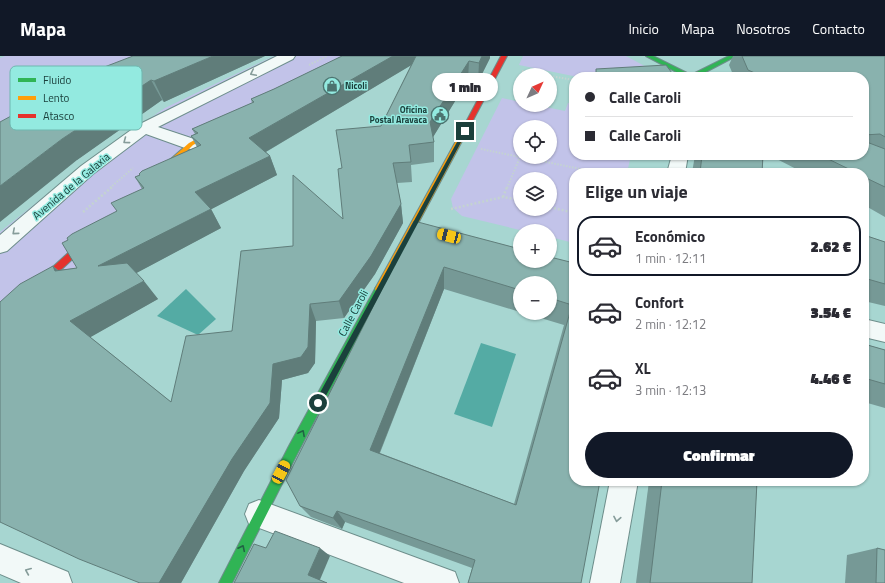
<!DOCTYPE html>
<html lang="es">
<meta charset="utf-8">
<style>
:root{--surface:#fff;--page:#f7f7f7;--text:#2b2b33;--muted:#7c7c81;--line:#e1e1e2;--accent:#111827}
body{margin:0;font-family:"Titillium Web",sans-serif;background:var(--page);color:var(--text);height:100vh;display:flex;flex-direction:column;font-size:15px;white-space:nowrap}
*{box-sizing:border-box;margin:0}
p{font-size:13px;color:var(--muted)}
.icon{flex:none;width:22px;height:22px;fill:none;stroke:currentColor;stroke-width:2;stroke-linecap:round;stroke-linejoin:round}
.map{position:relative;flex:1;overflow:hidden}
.drawer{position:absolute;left:569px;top:112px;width:300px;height:318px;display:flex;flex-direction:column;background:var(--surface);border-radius:16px;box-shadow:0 1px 3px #0004}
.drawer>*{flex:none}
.guide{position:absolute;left:569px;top:16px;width:300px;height:88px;border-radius:16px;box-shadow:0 1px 3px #0004;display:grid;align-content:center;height:88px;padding:0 16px;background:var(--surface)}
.needle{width:26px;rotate:46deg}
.controls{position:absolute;left:513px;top:12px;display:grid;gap:8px}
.controls a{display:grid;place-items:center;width:44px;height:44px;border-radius:50%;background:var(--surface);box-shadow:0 1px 3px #0004;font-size:20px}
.end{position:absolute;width:18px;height:18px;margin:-9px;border:5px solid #1b403c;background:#fff;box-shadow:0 0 0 2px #fff}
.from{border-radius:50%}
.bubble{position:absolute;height:28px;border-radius:14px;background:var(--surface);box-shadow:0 1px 3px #0004;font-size:13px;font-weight:800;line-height:28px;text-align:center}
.car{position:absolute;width:12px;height:24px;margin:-12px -6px;border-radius:5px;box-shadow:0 0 3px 1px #0007;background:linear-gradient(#f5c518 24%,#345 0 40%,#f5c518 0 76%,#345 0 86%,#f5c518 0)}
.guide b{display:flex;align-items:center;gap:14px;height:38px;font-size:15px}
.guide b+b{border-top:1px solid var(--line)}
.guide i{width:10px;height:10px;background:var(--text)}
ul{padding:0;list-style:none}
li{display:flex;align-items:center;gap:12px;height:60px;margin:0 8px 6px;padding:0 8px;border:2px solid transparent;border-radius:16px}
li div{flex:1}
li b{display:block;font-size:15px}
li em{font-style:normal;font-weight:800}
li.selected{border-color:var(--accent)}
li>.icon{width:36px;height:36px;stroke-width:1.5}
h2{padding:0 16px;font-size:18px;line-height:48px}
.action{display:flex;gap:8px;margin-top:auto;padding:8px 16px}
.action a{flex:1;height:46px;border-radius:24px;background:var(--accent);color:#fff;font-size:16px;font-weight:800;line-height:46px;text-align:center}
header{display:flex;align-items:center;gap:24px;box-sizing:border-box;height:56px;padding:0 20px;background:var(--accent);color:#fff}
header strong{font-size:19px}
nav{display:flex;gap:22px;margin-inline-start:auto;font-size:14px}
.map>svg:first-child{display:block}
</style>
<header>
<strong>Mapa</strong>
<nav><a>Inicio</a><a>Mapa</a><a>Nosotros</a><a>Contacto</a></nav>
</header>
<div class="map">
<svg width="885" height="527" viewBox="0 0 885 527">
<rect width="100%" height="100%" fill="#a7d6d1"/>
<g fill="#c2c3e9" fill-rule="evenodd">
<polygon points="5,0 151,0 0,69 0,2"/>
<polygon points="274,0 374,0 145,144 0,284 0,176 91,103 165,52"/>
<polygon points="523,0 626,0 665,21 578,21 519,9"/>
<path d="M502,42L520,46V49H536L565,55L568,47L574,48V99H631L627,117H574V187L550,181V175H524L462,160L453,152L451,143ZM520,71H550V101H520ZM520,123H550V153H520Z"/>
</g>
<g fill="#54aba4">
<polygon points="186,233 216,263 198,279 157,260"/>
<polygon points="481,287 516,298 492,371 454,358"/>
</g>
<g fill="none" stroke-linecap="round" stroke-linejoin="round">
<defs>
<g id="street">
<polygon points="277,0 295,0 293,3 158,71 197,84 199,88 197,92 191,93 185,92 146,78 93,118 7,195 0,197 0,179 81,110 138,69"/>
<polygon points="672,99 688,99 685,117 667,117"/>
<polygon points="864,263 885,268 885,286 864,281"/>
<polygon points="610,425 638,425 620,527 590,527"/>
<polygon points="259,444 455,516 459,527 404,527 249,468 245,458 249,448"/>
<polygon points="0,488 68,516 72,527 21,527 0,518"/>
</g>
<g id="fast">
<polygon points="646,0 653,0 691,19 729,0 736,0 696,21 686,21"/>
<polygon points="379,230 383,233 297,398 232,527 219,527 289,390 376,231"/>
</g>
<g id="slow">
<polygon points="221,70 223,71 223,73 193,89 161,121 155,121 155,117 189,87"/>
<polygon points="459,83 462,85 382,235 376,235 375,233 376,231 456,85"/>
</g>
<g id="jam">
<polygon points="501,0 507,0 462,85 459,87 457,86 456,85"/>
<polygon points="92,177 96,180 95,182 3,268 0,269 0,259 89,178"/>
</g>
</defs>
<use href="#street" stroke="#6d8e8b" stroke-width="2"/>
<use href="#fast" stroke="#6d8e8b" stroke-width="2"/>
<use href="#slow" stroke="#6d8e8b" stroke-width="2"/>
<use href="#jam" stroke="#6d8e8b" stroke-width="2"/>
<g stroke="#c4d3d1" stroke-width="2" stroke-dasharray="1.5 1.5" stroke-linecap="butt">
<polyline points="309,9 327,0"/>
<polyline points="522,15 545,19"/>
<polyline points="550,20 574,24"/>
<polyline points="481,93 520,101"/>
<polyline points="522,101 600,117"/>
<polyline points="110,132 133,112"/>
<polyline points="507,132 520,101"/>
</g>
<g stroke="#c4d3d1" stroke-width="2.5" stroke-dasharray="2 2" stroke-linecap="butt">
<polyline points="503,141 507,131"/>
<polyline points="550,151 574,157"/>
<polyline points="451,153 503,141 520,144"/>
<polyline points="83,156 112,131"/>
</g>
<use href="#street" fill="#f2f9f8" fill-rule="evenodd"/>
<use href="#fast" fill="#30b455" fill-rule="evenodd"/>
<use href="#slow" fill="#ff9f0a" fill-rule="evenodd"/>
<use href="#jam" fill="#e5322d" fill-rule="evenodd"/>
</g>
<g fill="#769996" fill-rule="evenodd">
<polygon points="265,0 164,46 162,44 77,104 94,15"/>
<path d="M342,0H490V2L478,26L468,24L433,81L434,86V106L411,109L412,126L397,127L401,148L403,167L375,218L344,262L316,265L315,307L308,317L282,324L279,362L244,415L181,527H140L53,210L58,214L77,212L117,155L142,133L135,121L197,91L191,80L195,78L192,73L252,47L251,43L274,33ZM411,9L381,70L342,112L343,163L293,190L232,275L171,346L90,281L158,243L136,217L221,172L211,153L277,119L270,100L266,96Z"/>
<polygon points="733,0 885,0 885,161 864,149 864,117 804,117 769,99 864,99 864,21 734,21 729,9"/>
<polygon points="695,99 763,99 762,117 692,117"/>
<polygon points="864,179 885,186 885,250 864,245"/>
<path d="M391,207H574L581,527H468L472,512L345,466L342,473L311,461L300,450L392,214ZM520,227H550V257H524L564,269L514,448L380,397L444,233L520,256Z"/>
<polygon points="864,288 885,294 885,352 864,346"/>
<polygon points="649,425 757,425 752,527 636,527"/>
<polygon points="877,492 885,527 845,527 847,499"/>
</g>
<g fill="#607d7a">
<polygon points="213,0 265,0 164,46 154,25"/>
<polygon points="393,0 425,0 425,1 257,101 249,82"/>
<polygon points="482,0 490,0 490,2 478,26 479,7"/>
<polygon points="469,5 468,24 430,86 430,66"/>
<polygon points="151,24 162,44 77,104 0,166 0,130 62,83"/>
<polygon points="270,100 277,119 206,156 195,136"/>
<polygon points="401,148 403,167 375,218 344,262 339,245"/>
<polygon points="211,153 221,172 114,229 98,210"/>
<polygon points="53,210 72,228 55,215"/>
<polygon points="444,211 444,233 375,408 370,394"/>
<polygon points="144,225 158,243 89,282 70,265"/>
<polygon points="310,248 316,265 315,307 308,317 282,324 279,362 244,415 181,527 159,527 273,308"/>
<polygon points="337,455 345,466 342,473 333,462"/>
<polygon points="320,492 330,500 319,526 308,519"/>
</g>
<g fill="#89b2ae" stroke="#607d7a" fill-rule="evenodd">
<polygon points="133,0 213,0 154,25 151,24 62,83 0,130 0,66 94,15"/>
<polygon points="342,0 393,0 249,82 270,100 195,136 211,153 98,210 127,207 144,225 70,265 171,346 186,280 232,275 241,195 293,190 293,119 343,163 338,113 342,112 336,74 381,70 416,0 482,0 479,7 469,5 430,66 434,86 409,89 411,106 393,107 401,148 371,200 339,245 310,248 308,291 301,301 273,308 270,347 232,403 159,527 140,527 79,503 0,466 0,246 20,228 53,210 55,215 77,212 62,187 68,184 67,182 72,178 117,155 111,147 144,132 135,121 140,119 139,118 142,115 201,89 191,80 198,77 192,73 254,46 251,43 274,33"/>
<polygon points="742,0 885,0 885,81 880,78 864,79 864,21 764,21 748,14"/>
<polygon points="666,9 675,21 596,21 596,13"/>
<polygon points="864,85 885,93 885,131 864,121 864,117 857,117 820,99 864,99"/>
<polygon points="702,99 763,99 762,117 700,117"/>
<path d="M414,165L520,193V205H550V201L574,207V425H600L581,527H468L475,504L337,455L333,462L300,450L286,424L394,209L391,207ZM444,211L520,234V227H550V242L572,249L516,449L370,394Z"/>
<polygon points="864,179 885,186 885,228 864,222"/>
<polygon points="864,288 885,294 885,328 864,322"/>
<polygon points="662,425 757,425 752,527 650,527"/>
<polygon points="275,475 320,492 308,519 327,527 234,527 254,488 266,492"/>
<polygon points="877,492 885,494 885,527 876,527"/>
</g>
<defs><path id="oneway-chevron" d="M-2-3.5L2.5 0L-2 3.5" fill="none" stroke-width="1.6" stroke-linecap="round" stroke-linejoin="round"/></defs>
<g stroke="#869c9a">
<use href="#oneway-chevron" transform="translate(253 17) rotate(154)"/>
<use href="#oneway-chevron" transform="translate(126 85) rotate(143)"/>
<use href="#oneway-chevron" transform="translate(15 176) rotate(139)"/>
<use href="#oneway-chevron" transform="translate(617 463) rotate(100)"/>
<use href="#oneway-chevron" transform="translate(28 515) rotate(-157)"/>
</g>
<g stroke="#216344">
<use href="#oneway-chevron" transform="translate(302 377) rotate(-62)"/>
<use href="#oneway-chevron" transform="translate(242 492) rotate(-64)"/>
</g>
<polygon fill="#1b403c" points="465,73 467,75 321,349 316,349 316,344 463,75"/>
<defs>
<symbol id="shop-ring" viewBox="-11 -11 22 22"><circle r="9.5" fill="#93eae0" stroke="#4c7470" stroke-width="1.5"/><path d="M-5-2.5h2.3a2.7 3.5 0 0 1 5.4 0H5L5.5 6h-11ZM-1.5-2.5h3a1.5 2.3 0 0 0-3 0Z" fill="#4c7470"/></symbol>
<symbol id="civic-ring" viewBox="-11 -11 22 22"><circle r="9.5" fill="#93eae0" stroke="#4c7470" stroke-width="1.5"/><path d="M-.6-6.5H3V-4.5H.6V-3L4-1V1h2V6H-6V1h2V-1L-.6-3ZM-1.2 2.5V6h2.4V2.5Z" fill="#4c7470"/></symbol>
</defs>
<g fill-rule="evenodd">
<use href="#shop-ring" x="322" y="20" width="20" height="20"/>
<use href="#civic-ring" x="430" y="49" width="20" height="20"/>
</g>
<g text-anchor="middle" stroke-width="3" stroke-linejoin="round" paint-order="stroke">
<g font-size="9" font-weight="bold" fill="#1b403c" stroke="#93eae0" text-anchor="start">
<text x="345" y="33">Nicoli</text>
<text x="427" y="57" text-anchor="end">Oficina<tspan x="427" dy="10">Postal Aravaca</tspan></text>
</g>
<g font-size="11" fill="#1b403c" stroke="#93eae0">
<text transform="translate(71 130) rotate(-40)" y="4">Avenida de la Galaxia</text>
<text transform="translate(353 257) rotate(-62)" y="4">Calle Caroli</text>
</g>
</g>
<rect x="10" y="10" width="132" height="64" rx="6" fill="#93eae0" stroke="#6fb7af" stroke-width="1"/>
<rect x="18" y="22" width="18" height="4" fill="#30b455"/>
<rect x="18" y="40" width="18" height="4" fill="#ff9f0a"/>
<rect x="18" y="58" width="18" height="4" fill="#e5322d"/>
<g font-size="11" fill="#1b403c">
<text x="43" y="28">Fluido</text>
<text x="43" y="46">Lento</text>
<text x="43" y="64">Atasco</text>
</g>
</svg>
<div class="controls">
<a><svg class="needle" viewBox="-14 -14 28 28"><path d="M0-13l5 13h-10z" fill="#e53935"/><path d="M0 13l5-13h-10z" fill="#7c7c81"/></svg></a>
<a><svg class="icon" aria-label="locate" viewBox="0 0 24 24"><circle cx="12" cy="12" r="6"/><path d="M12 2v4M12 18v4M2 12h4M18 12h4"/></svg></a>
<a><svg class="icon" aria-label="layers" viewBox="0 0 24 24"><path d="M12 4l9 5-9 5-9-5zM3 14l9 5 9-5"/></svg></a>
<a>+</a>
<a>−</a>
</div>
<i class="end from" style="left:318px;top:347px"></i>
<i class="end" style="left:465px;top:75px"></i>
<div class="bubble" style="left:432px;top:17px;width:66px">1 min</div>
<i class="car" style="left:449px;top:180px;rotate:285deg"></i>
<i class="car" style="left:281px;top:416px;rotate:28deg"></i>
<div class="guide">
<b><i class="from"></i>Calle Caroli</b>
<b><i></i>Calle Caroli</b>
</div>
<section class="drawer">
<h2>Elige un viaje</h2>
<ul>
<li class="selected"><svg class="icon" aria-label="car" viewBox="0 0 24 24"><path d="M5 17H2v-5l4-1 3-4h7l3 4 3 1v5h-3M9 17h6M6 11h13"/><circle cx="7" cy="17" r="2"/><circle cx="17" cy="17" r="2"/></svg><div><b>Económico</b><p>1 min · 12:11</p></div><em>2.62 €</em></li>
<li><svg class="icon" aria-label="car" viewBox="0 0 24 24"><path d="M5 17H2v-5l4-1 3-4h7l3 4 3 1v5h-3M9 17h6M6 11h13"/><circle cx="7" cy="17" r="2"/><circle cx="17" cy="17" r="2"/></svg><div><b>Confort</b><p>2 min · 12:12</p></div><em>3.54 €</em></li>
<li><svg class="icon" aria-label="car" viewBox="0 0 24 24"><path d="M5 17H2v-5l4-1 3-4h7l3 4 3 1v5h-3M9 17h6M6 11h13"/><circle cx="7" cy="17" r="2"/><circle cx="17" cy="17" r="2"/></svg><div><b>XL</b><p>3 min · 12:13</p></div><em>4.46 €</em></li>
</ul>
<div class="action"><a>Confirmar</a></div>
</section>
</div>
